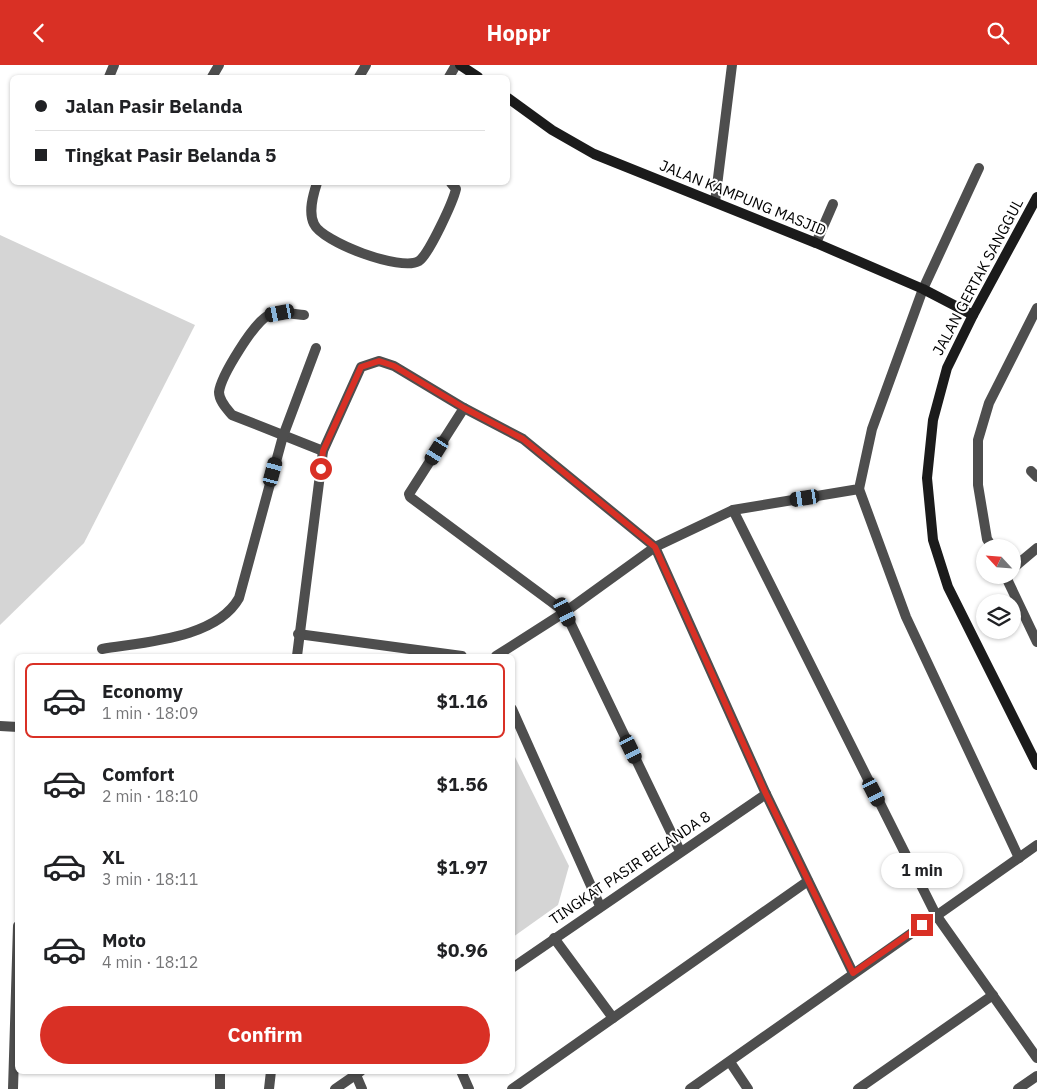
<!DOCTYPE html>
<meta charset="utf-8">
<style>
:root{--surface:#fff;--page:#f2f2f2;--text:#202124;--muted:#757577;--line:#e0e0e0;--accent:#d93025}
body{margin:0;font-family:"IBM Plex Sans",sans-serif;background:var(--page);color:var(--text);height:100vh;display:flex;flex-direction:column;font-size:19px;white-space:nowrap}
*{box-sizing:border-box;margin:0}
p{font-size:16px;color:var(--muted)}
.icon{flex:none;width:28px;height:28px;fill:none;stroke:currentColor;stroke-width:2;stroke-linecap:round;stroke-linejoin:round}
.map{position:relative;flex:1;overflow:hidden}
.drawer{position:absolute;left:15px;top:589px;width:500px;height:420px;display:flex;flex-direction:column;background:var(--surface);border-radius:8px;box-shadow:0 1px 4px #0004}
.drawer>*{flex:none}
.top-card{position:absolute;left:10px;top:10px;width:500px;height:110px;border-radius:8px;box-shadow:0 1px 4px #0004;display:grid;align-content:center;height:110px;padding:0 25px;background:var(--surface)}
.needle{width:32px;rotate:296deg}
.buttons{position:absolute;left:976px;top:474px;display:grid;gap:10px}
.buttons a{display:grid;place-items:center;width:45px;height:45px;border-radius:50%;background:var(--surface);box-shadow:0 1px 4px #0004;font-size:25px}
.end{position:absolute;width:22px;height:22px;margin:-11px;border:6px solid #d93025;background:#fff;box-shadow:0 0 0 2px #fff}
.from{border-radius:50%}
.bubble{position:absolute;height:35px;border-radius:18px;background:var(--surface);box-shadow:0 1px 4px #0004;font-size:16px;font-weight:800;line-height:35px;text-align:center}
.car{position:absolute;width:15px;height:30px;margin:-15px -8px;border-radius:6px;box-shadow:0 0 4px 1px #0007;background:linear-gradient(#222 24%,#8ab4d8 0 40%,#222 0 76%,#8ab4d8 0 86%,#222 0)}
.top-card b{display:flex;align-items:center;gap:18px;height:48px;font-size:19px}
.top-card b+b{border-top:1px solid var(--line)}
.top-card i{width:12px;height:12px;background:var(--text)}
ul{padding:9px 0 0;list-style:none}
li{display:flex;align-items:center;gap:15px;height:75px;margin:0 10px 8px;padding:0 15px;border:2px solid transparent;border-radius:8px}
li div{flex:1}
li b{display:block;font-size:19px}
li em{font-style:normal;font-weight:800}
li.active{border-color:var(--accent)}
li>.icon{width:45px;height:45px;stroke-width:1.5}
.primary-button{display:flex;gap:10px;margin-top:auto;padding:10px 25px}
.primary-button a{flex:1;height:58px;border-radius:30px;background:var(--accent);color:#fff;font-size:20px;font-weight:800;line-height:58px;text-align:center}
header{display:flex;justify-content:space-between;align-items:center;height:65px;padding:0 25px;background:var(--accent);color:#fff;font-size:22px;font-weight:800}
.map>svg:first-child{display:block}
</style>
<header><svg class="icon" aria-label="back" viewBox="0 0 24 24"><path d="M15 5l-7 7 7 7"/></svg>Hoppr<svg class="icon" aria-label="search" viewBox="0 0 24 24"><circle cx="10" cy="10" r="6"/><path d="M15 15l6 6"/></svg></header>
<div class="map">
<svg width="1037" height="1024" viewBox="0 0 1037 1024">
<rect width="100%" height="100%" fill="#fff"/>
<g fill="#d5d5d5">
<polygon points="0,170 195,260 84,478 0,560"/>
<polygon points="513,688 569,801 558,840 513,872"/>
</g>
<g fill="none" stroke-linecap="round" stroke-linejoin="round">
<g stroke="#4e4e4e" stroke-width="10">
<polyline points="109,12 114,0"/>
<polyline points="212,12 219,0"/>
<polyline points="816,178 833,139"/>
<path d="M304,250C293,249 280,246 269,250C254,257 221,311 219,327C219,336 227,344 232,350L323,386"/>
<polyline points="464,343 409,429 410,432 565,547 680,786"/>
<polyline points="733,445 936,850 1037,993"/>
<path d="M102,584C143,577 216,574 239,533L283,371L316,283"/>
<polyline points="554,873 613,953"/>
<polyline points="356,1010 362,1024"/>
<polyline points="512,1024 808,816"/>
<polyline points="858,1024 993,930"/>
</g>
<g stroke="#4e4e4e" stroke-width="10">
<polyline points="359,12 366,0"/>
<polyline points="449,12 456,0"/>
<path d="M317,118C313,130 308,147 314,159C322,177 401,207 419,196C429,189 453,137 456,124L451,118"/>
<polyline points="715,137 732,0"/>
<polyline points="1031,406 1037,412"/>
<polyline points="859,424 906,552 1019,793"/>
<polyline points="992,482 987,474 978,420 978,375 989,338 1037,243"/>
<polyline points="1012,504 1037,483"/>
<polyline points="1005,510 1037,577"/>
<polyline points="298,569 462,591"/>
<polyline points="297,591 323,386 361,302 379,296 394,301 464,343 523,374 655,482 766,729 853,908"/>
<polyline points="496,591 565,547 655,482 733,445 859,424 872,364 923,224 979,103"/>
<polyline points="512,644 600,841"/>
<polyline points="0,661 18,662"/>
<polyline points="512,903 766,729"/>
<polyline points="730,997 748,1024"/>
<polyline points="461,1006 469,1024"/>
<polyline points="13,1024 18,861"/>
<polyline points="220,1024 220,1006"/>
<polyline points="269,1024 271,1006"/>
<polyline points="335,1024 361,1006"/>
<polyline points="690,1024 1037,780"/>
<polyline points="1018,1024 1037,1011"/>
</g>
<g stroke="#1b1b1b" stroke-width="10">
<polyline points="460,0 478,12"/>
<polyline points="508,33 552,65 594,89 816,178 923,224 973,250"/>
<polyline points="1037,132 973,250 947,303 933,355 927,413 933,475 948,522 1037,700"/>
</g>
</g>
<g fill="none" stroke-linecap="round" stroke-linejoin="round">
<polyline stroke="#d93025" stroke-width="6" points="321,404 323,386 361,302 379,296 394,301 464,343 523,374 655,482 766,729 853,908 922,860"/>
</g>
<g text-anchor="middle" stroke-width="4" stroke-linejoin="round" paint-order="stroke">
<g font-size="15" fill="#000" stroke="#fff">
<text transform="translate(743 133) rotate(22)" y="5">JALAN KAMPUNG MASJID</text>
<text transform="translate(978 212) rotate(-62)" y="5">JALAN GERTAK SANGGUL</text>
<text transform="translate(630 803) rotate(-34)" y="5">TINGKAT PASIR BELANDA 8</text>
</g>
</g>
</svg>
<div class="buttons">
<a><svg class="needle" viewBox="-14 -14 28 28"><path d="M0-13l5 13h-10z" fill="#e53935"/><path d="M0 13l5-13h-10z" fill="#757577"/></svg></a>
<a><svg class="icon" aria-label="layers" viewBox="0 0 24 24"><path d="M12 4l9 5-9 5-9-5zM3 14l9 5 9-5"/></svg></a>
</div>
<i class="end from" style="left:321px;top:404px"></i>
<i class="end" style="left:922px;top:860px"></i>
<div class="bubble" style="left:881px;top:788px;width:82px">1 min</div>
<i class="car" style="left:280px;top:248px;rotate:259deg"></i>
<i class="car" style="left:437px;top:386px;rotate:212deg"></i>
<i class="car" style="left:273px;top:407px;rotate:15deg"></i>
<i class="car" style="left:805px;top:433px;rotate:261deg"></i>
<i class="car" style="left:565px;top:547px;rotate:154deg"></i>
<i class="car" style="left:631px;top:684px;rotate:154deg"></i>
<i class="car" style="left:874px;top:727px;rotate:153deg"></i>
<div class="top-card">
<b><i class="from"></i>Jalan Pasir Belanda</b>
<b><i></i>Tingkat Pasir Belanda 5</b>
</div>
<section class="drawer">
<ul>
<li class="active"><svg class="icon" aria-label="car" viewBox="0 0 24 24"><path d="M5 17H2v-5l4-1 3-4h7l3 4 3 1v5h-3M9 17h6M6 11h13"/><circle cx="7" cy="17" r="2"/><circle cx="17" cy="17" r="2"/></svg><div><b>Economy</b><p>1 min · 18:09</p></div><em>$1.16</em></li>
<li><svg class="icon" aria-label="car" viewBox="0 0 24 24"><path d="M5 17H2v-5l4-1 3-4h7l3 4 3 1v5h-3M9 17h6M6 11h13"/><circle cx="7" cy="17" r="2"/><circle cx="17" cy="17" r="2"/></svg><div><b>Comfort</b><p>2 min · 18:10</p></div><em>$1.56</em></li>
<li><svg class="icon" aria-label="car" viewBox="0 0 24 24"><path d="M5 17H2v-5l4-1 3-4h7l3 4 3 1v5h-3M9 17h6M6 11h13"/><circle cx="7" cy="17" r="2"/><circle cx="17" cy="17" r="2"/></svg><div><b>XL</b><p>3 min · 18:11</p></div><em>$1.97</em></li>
<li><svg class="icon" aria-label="car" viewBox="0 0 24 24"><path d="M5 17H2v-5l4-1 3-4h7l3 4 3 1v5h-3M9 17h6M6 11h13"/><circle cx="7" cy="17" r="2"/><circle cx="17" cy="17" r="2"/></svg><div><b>Moto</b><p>4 min · 18:12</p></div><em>$0.96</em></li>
</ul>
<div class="primary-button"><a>Confirm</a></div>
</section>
</div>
